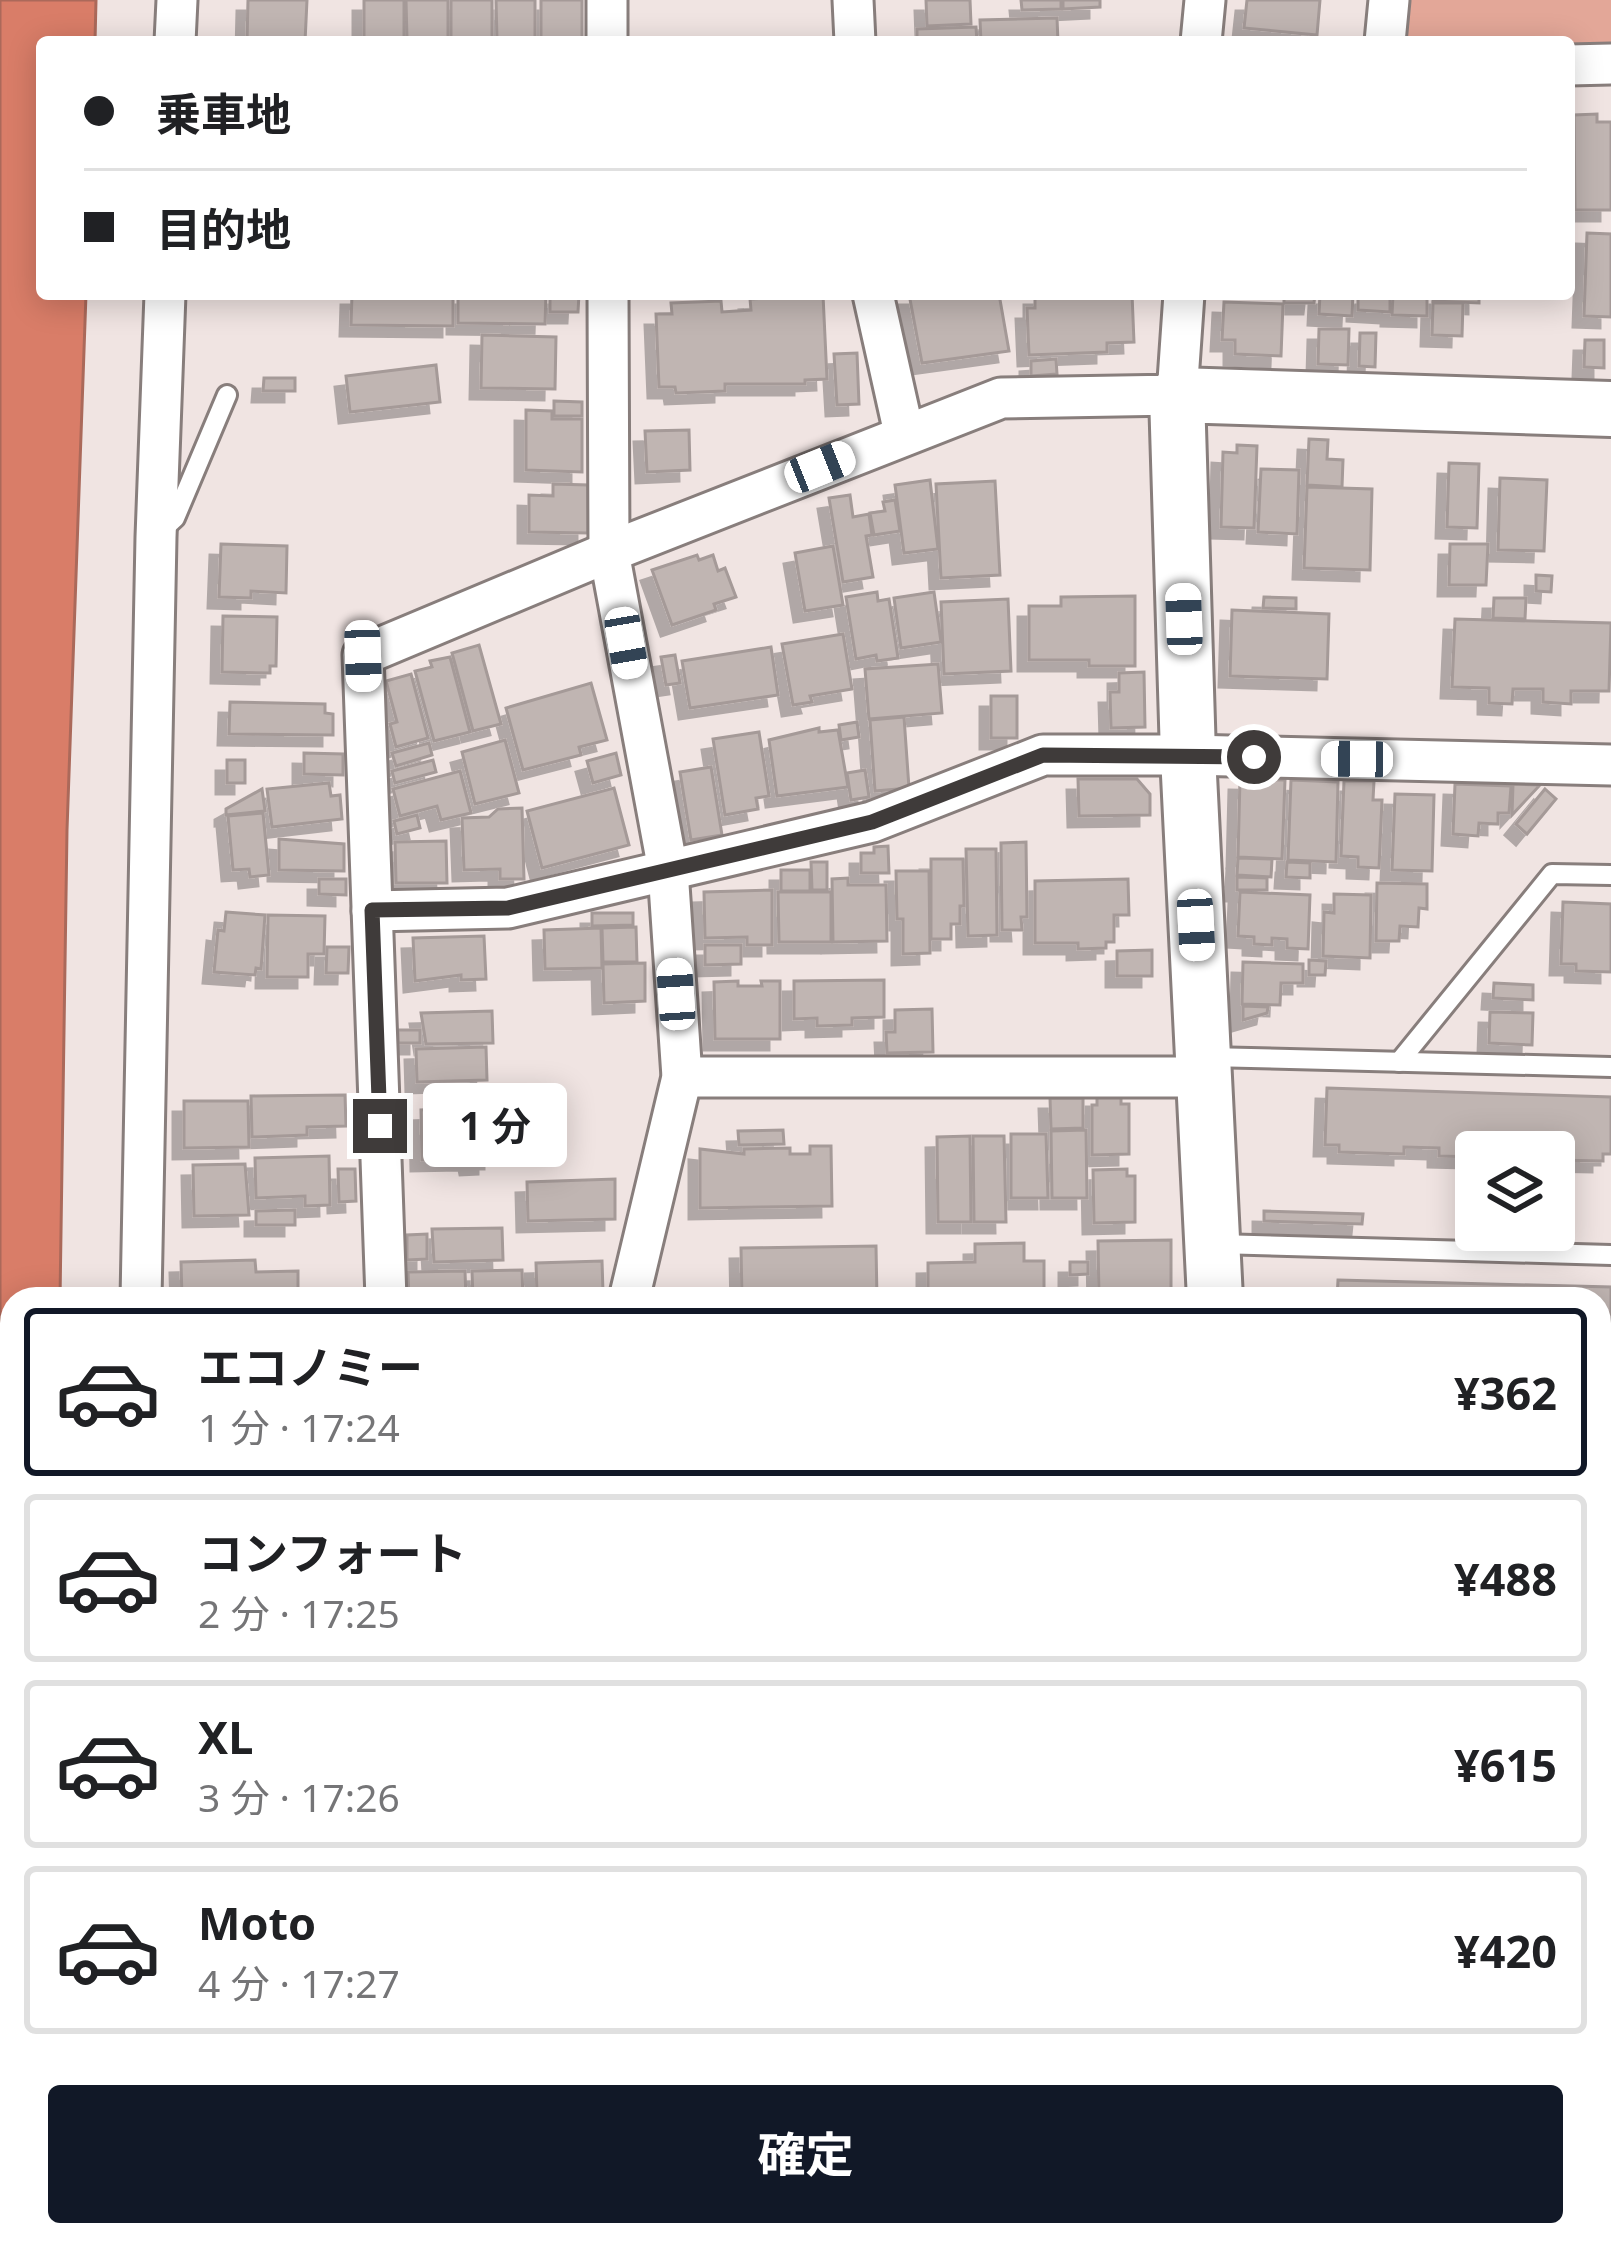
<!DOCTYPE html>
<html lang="ja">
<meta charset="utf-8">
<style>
:root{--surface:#fff;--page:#f6f6f6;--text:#202124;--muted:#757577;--line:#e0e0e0;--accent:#111827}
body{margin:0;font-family:"Noto Sans","Noto Sans JP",sans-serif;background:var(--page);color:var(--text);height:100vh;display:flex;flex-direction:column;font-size:45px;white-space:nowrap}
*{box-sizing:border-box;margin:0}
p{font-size:39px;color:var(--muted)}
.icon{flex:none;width:66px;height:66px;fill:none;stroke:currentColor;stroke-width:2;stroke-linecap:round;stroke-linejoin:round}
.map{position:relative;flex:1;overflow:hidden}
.details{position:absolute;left:0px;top:1287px;width:1611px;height:960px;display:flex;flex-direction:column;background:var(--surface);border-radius:36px 36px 0 0;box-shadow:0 6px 30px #0003}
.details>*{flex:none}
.guide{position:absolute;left:36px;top:36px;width:1539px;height:264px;border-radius:12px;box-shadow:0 6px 30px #0003;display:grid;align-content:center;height:264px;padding:0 48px;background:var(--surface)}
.tools{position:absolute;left:1455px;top:1131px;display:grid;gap:24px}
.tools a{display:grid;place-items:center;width:120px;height:120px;border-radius:12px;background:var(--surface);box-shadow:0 6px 30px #0003;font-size:60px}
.end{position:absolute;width:54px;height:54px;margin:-27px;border:15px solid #3f3b3a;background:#fff;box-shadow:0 0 0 6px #fff}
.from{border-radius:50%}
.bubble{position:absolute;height:84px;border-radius:12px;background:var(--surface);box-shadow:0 6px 30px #0003;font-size:39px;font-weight:700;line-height:84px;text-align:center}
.car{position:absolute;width:36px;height:72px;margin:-36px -18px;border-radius:15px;box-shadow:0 0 9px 3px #0007;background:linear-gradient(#fff 24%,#345 0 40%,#fff 0 76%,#345 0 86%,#fff 0)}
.guide b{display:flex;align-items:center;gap:42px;height:114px;font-size:45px}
.guide b+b{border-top:3px solid var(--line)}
.guide i{width:30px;height:30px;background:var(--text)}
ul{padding:21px 0 0;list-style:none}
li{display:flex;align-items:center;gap:36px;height:168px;margin:0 24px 18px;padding:0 24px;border:6px solid var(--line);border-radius:12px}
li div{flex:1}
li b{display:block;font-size:45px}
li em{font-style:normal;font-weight:700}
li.on{border-color:var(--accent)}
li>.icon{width:108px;height:108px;stroke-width:1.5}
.button{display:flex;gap:24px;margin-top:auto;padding:24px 48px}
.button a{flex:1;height:138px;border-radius:12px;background:var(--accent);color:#fff;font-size:48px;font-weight:700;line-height:138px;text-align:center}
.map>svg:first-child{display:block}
</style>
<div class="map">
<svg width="1611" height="2247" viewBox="0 0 1611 2247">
<defs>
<filter id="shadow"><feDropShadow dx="-11" dy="11" stdDeviation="0" flood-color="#0004"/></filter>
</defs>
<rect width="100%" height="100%" fill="#f0e4e2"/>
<polygon fill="#e3a798" points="1403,0 1611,0 1611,45 1409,42 1401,30"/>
<polygon fill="#d97d68" stroke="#ab695a" stroke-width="3" points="0,0 96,0 95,42 42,42 42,294 86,294 67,830 60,1299 12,1299 12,2235 135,2235 137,2247 0,2247"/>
<g fill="#c0b5b2" stroke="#a59a98" stroke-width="3" filter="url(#shadow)">
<polygon points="248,0 307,0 305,42 247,42"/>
<rect x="364" y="0" width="40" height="38"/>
<polygon points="406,0 448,0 448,39 407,40"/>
<rect x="451" y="0" width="41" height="41"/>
<polygon points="496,0 535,0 535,41 497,41"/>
<rect x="541" y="0" width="41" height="42"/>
<polygon points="926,0 970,0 971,24 927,26"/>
<polygon points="1021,0 1061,0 1061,9 1022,10"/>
<polygon points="1063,0 1100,0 1100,7 1063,9"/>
<polygon points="1247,0 1320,0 1317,35 1244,28"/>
<polygon points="1057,18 1058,42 981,42 980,20"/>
<polygon points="976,27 977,42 917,42 917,29"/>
<polygon points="1597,114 1597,122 1611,122 1611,210 1575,210 1574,115"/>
<polygon points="1587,233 1611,234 1611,317 1584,316"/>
<polygon points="352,294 453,294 453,326 351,325"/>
<polygon points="458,294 546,294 545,324 458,323"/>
<polygon points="550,294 579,294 578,312 550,312"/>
<polygon points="909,294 999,294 1009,351 922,363"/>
<polygon points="1035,294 1132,294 1134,342 1107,343 1107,352 1029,355 1027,308 1035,308"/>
<polygon points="1284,294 1315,294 1314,303 1284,303"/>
<polygon points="1320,294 1353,294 1352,316 1319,314"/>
<polygon points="1358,294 1390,294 1390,312 1358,310"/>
<polygon points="1393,294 1427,294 1427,316 1392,315"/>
<polygon points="1433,294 1479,294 1479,303 1433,301"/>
<polygon points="823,295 827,379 805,380 805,384 725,384 725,391 676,393 675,387 659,387 656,314 672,314 671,303 721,301 722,312 751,310 750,299"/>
<polygon points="1224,302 1283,304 1281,356 1235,354 1235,340 1222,340"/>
<polygon points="1433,303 1463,303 1462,336 1432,335"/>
<polygon points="1319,329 1349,329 1348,365 1318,364"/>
<polygon points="1360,333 1376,333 1375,367 1359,366"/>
<polygon points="482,335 556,337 555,389 481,388"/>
<polygon points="1585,340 1604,340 1604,368 1584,367"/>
<polygon points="857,353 859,404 837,405 834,354"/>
<polygon points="1056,359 1057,374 1031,376 1031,361"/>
<polygon points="436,365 440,402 350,412 346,376"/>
<polygon points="264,378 295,378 295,391 263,391"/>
<polygon points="554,401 582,402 582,416 554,416"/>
<polygon points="526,410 552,411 552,419 582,419 582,472 526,470"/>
<polygon points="689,430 690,470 647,472 645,431"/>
<polygon points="1309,439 1328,440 1327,459 1343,460 1342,487 1307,485"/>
<polygon points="1237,445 1257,446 1254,528 1221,527 1223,452 1237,453"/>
<polygon points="1449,463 1479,464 1477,528 1447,527"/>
<polygon points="1261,469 1299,470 1297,534 1258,532"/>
<polygon points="1500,478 1547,480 1544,551 1498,550"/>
<polygon points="930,480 938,549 904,553 895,485"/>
<polygon points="995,481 1000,575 941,578 936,484"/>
<polygon points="553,484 588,485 588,533 529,532 529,495 553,496"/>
<polygon points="1307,487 1372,489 1370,570 1304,568"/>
<polygon points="850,495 853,517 869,514 872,535 866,536 873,577 843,582 829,498"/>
<polygon points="895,500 900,531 874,535 870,513 885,511 883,502"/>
<polygon points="221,544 287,546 286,593 251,591 251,598 219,597"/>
<polygon points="1450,544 1488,544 1486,585 1449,585"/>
<polygon points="833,546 843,605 805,611 795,553"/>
<polygon points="697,555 699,560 713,555 718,571 725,568 736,597 714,604 716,610 672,625 652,570"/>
<polygon points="1536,575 1552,576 1551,592 1536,591"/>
<polygon points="877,592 878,601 889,599 898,658 877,661 876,655 856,659 846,597"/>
<polygon points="934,592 941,642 901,648 894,598"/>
<polygon points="1135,596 1135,666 1089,666 1089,660 1029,660 1029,606 1061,606 1061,597"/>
<polygon points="1264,597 1296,598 1296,609 1263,608"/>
<polygon points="1494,598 1526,598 1525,619 1493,618"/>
<polygon points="1008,599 1011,671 944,674 941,602"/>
<polygon points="1232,610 1329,614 1327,679 1230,676"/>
<polygon points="223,616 277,617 276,666 270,666 270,673 222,672"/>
<polygon points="1455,619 1611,623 1609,691 1571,691 1571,704 1543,702 1543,689 1513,689 1512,704 1489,703 1489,688 1452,687"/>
<polygon points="843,634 852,689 810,696 812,702 793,705 782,644"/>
<polygon points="479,645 501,724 473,731 452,653"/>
<polygon points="771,647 778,695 690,708 682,661"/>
<polygon points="675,655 680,683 666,685 661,657"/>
<polygon points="450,657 470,732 434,741 415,671 432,667 430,661"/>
<polygon points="938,664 942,713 869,719 865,669"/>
<polygon points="1144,672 1145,727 1111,728 1110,692 1119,692 1119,673"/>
<polygon points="411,674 428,738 396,747 390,724 397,722 386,681"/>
<polygon points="591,683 607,740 579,747 581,755 523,770 506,708"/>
<rect x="991" y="696" width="26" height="42"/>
<polygon points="230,702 325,704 325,713 333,714 333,735 229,734"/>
<polygon points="904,717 909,788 875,791 870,720"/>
<polygon points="857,722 859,737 841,740 839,725"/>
<polygon points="819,728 819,732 838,730 848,787 777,796 769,740"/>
<polygon points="759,732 769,796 756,798 758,809 725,815 713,739"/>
<polygon points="505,740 519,793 475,804 462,752"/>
<polygon points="429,743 432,755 396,766 392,753"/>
<polygon points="304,753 343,754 343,775 304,774"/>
<polygon points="616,753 621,775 593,783 587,761"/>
<rect x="227" y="760" width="18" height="23"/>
<polygon points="433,760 436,772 395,783 392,771"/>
<polygon points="711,767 722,835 691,840 680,772"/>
<polygon points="865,770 869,797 851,800 847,773"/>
<polygon points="460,771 471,813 441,820 437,806 400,816 393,789"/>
<polygon points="1078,779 1137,779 1150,794 1150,815 1079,816"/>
<polygon points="1240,779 1285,780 1282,859 1238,857"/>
<polygon points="1291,780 1338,782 1336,862 1288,860"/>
<polygon points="1344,781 1374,781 1373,800 1382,800 1379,868 1358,867 1358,857 1341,856"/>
<polygon points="329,783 331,796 340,795 342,819 272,827 267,789"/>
<polygon points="1455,784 1511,786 1509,813 1498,813 1498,824 1479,823 1478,836 1453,834"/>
<polygon points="1513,784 1540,785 1512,815"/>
<polygon points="614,788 629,845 542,868 527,811"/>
<polygon points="262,789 265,811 226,815 226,809"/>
<polygon points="1545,789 1556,799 1527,834 1516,824"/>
<polygon points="1395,794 1434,795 1432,871 1392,870"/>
<polygon points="522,808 524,879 500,879 500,869 464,870 462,818 489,817 498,809"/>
<polygon points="263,813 269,875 250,877 249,869 233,870 228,816"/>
<polygon points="417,815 420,828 397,834 394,821"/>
<polygon points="279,839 344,844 344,871 279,870"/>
<polygon points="446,841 447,883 396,883 395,842"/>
<polygon points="1026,842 1027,917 1021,917 1022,930 1002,930 1001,843"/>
<polygon points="888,846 889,873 861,873 861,853 874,853 874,847"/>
<polygon points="966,849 996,849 997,935 968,936"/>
<polygon points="1238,858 1272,859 1271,877 1237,875"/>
<polygon points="931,859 963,859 964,906 960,906 960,924 951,924 951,939 931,939"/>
<polygon points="811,862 827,862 827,890 812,890"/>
<polygon points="1287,862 1310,863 1310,878 1286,877"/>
<rect x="781" y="870" width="29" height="21"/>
<polygon points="896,871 929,871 930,953 903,954 903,919 897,919"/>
<polygon points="1237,877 1267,878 1267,890 1237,890"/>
<polygon points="848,878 848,885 886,885 887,941 833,942 832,879"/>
<polygon points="319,879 346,879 346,895 319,894"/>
<polygon points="1128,879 1129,915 1114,915 1114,942 1106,942 1106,948 1078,949 1078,943 1035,943 1035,881"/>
<polygon points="1377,883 1427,884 1427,909 1419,908 1418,927 1400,926 1399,941 1376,941"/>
<polygon points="772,890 772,945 747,945 747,937 705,938 704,892"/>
<polygon points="778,892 831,892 831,942 779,942"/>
<polygon points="1240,892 1310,895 1308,949 1287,948 1287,939 1272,938 1272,945 1254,944 1254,937 1238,936"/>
<polygon points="1334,894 1371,895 1370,958 1323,956 1324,912 1334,913"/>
<polygon points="1563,902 1611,904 1611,972 1576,971 1576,964 1561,964"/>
<polygon points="226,912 265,915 261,969 256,968 255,975 214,972 218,930 224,931"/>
<polygon points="592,913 633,913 633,925 592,926"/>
<polygon points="268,915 325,916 324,954 308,954 308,977 267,977"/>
<polygon points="636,927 637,962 603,962 602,928"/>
<polygon points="601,928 602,968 545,969 544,930"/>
<polygon points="484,936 486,979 461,980 461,975 415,981 413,938"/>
<polygon points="705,945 741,945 741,964 705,965"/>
<polygon points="327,947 349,947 348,973 326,973"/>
<polygon points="1152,950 1152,976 1117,976 1117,951"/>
<polygon points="1309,960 1326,961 1325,975 1309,975"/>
<polygon points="1243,962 1303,964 1303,983 1281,983 1280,1005 1242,1004"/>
<polygon points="645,963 645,1001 604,1003 603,964"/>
<polygon points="884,980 884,1017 852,1018 852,1025 817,1026 817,1018 794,1019 794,981"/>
<polygon points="738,981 738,986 762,986 761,981 780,981 780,1039 715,1039 714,982"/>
<polygon points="1494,983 1533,985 1533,1000 1493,998"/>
<polygon points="1243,1006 1268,1007 1267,1013 1243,1020"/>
<polygon points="932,1009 933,1052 887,1053 886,1032 895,1032 895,1010"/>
<polygon points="492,1011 493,1043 426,1044 421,1013"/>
<polygon points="1490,1012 1533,1013 1532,1045 1489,1043"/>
<rect x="398" y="1030" width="22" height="13"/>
<polygon points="486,1047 487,1080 417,1082 416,1049"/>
<polygon points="503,1088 505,1137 495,1137 495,1158 489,1158 489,1163 471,1164 470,1159 422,1160 421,1110 446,1109 445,1090"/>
<polygon points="1327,1088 1611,1097 1611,1154 1603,1154 1603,1161 1554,1160 1554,1152 1504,1150 1476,1152 1476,1157 1439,1156 1439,1148 1404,1147 1404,1154 1339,1152 1339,1145 1325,1145"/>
<polygon points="345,1095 346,1126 307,1127 307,1135 252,1137 251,1096"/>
<polygon points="1097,1096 1121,1096 1121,1104 1129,1104 1129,1154 1092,1155 1092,1105 1097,1105"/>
<polygon points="1050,1098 1083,1098 1083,1128 1051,1129"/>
<polygon points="184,1101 248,1101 249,1147 184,1148"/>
<polygon points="783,1130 784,1144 739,1145 738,1131"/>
<polygon points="1086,1130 1087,1198 1052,1198 1051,1131"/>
<polygon points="1011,1134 1046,1134 1048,1198 1011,1198"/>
<polygon points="970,1136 971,1222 938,1222 937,1137"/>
<polygon points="973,1136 1004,1136 1006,1222 974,1222"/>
<polygon points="810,1146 831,1146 832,1206 700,1208 700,1149 744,1154 744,1149 790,1148 790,1154 810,1154"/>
<polygon points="329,1156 330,1205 305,1206 305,1196 256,1198 255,1158"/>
<polygon points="245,1164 249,1215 194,1216 193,1165"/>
<polygon points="338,1169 355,1169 356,1201 339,1202"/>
<polygon points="1127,1169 1127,1176 1135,1176 1135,1222 1094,1223 1093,1170"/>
<polygon points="615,1179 615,1219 528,1221 527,1182"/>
<polygon points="295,1210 295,1225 256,1225 256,1211"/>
<polygon points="1264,1211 1363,1214 1362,1224 1264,1221"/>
<polygon points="502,1228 503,1260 434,1262 432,1229"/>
<polygon points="427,1234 427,1259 407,1260 407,1235"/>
<polygon points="1171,1240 1171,1299 1099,1299 1098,1241"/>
<polygon points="1024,1243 1024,1261 1044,1261 1044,1299 928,1299 928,1263 975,1262 975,1244"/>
<polygon points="876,1246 877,1299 742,1299 741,1248"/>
<polygon points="255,1260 256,1272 298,1271 298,1299 182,1299 181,1262"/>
<polygon points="602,1261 603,1292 537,1294 536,1263"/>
<polygon points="1070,1262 1088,1262 1088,1274 1070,1275"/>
<polygon points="522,1270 523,1299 473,1299 472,1271"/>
<polygon points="465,1271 466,1299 409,1299 408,1272"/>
<polygon points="1338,1280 1611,1287 1611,1352 1599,1352 1599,1299 1337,1299"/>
<polygon points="1609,1791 1611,1791 1611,1886 1603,1885"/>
<polygon points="1599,1915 1611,1915 1611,1972 1599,1971"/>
<polygon points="1599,2120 1607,2121 1603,2203 1599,2203"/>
<polygon points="403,2235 453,2235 445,2247 422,2247"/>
<polygon points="655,2235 704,2235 705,2247 655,2247"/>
<rect x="715" y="2235" width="33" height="12"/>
<polygon points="830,2235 893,2235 894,2247 830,2247"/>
<polygon points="899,2235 1020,2235 1021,2247 899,2247"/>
<rect x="1032" y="2235" width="39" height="12"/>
<polygon points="1077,2235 1116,2235 1116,2247 1078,2247"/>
<rect x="1120" y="2235" width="90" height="12"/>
<polygon points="1317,2235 1377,2235 1376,2247 1316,2247"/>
<polygon points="1392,2235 1441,2235 1441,2247 1391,2247"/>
<polygon points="1449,2235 1522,2235 1521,2247 1448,2247"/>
<polygon points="1528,2237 1600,2241 1600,2247 1527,2247"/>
</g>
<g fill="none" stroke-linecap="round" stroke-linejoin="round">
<defs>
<g id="lane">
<polyline points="163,529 175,518 227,395"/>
<polyline points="1208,1057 1611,1067"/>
<polyline points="1399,1062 1552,874 1611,875"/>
<polyline points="1217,1244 1611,1255"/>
<polyline points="384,2235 398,2247"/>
</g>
<g id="street">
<polyline points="607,0 607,42"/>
<polyline points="853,0 855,42"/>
<polyline points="175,42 177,0"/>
<polyline points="1201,42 1205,0"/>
<polyline points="1385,42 1389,0"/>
<polyline points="1569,65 1611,64"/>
<polyline points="608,294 609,552 668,870 682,1077 629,1299"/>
<polyline points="873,294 904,433"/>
<polyline points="372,911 508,908 872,822 1043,755 1188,755 1611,765"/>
<polyline points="682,1077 1204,1077"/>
<polyline points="141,1299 156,537 165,294"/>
<polyline points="386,1299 363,655 609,552 1001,398 1177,395 1184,294"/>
<polyline points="1599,1421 1611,1421"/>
<polyline points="1608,1743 1611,1697"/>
<polyline points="1599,2073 1611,2074"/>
<polyline points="202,2235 204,2247"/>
<polyline points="626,2235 627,2247"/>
<polyline points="472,2247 480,2235"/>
</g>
<g id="secondary">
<polyline points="1215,1299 1188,755 1177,395 1611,409"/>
<polyline points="1260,2235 1261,2247"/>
</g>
</defs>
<use href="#lane" stroke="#887e7c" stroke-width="24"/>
<use href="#street" stroke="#887e7c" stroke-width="45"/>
<use href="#secondary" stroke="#887e7c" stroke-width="60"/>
<use href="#lane" stroke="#fff" stroke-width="18"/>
<use href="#street" stroke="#fff" stroke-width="39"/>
<use href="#secondary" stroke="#fff" stroke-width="54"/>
</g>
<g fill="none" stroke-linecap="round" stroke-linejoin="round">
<polyline stroke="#3f3b3a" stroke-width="15" points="380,1126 372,910 508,908 872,822 1043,755 1254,757"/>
</g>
</svg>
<div class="tools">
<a><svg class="icon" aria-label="layers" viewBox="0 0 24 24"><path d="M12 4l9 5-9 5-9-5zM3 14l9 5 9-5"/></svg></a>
</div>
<i class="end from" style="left:1254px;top:757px"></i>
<i class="end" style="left:380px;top:1126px"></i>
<div class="bubble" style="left:423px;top:1083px;width:144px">1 分</div>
<i class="car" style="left:820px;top:467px;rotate:68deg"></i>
<i class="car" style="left:1184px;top:619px;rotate:358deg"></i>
<i class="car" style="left:626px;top:643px;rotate:170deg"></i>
<i class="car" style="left:363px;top:656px;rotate:178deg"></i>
<i class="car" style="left:1357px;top:759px;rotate:271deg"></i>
<i class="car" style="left:1196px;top:925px;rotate:177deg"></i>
<i class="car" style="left:676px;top:994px;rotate:356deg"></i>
<div class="guide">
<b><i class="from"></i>乗車地</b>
<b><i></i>目的地</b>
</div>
<section class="details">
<ul>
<li class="on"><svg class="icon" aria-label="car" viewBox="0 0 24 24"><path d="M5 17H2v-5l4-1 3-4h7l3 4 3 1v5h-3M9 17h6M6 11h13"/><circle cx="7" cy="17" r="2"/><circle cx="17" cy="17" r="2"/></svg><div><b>エコノミー</b><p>1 分 · 17:24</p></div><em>¥362</em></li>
<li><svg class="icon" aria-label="car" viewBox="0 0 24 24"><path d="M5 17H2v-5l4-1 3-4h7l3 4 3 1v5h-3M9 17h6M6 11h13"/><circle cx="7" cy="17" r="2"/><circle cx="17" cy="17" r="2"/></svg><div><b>コンフォート</b><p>2 分 · 17:25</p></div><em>¥488</em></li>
<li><svg class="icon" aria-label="car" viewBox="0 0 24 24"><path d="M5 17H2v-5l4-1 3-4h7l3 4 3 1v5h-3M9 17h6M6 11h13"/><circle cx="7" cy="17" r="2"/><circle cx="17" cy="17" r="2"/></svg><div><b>XL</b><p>3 分 · 17:26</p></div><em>¥615</em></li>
<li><svg class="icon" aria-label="car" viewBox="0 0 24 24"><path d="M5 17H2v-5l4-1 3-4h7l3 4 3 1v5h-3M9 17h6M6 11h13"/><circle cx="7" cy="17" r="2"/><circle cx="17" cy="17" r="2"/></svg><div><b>Moto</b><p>4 分 · 17:27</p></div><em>¥420</em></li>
</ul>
<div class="button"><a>確定</a></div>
</section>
</div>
